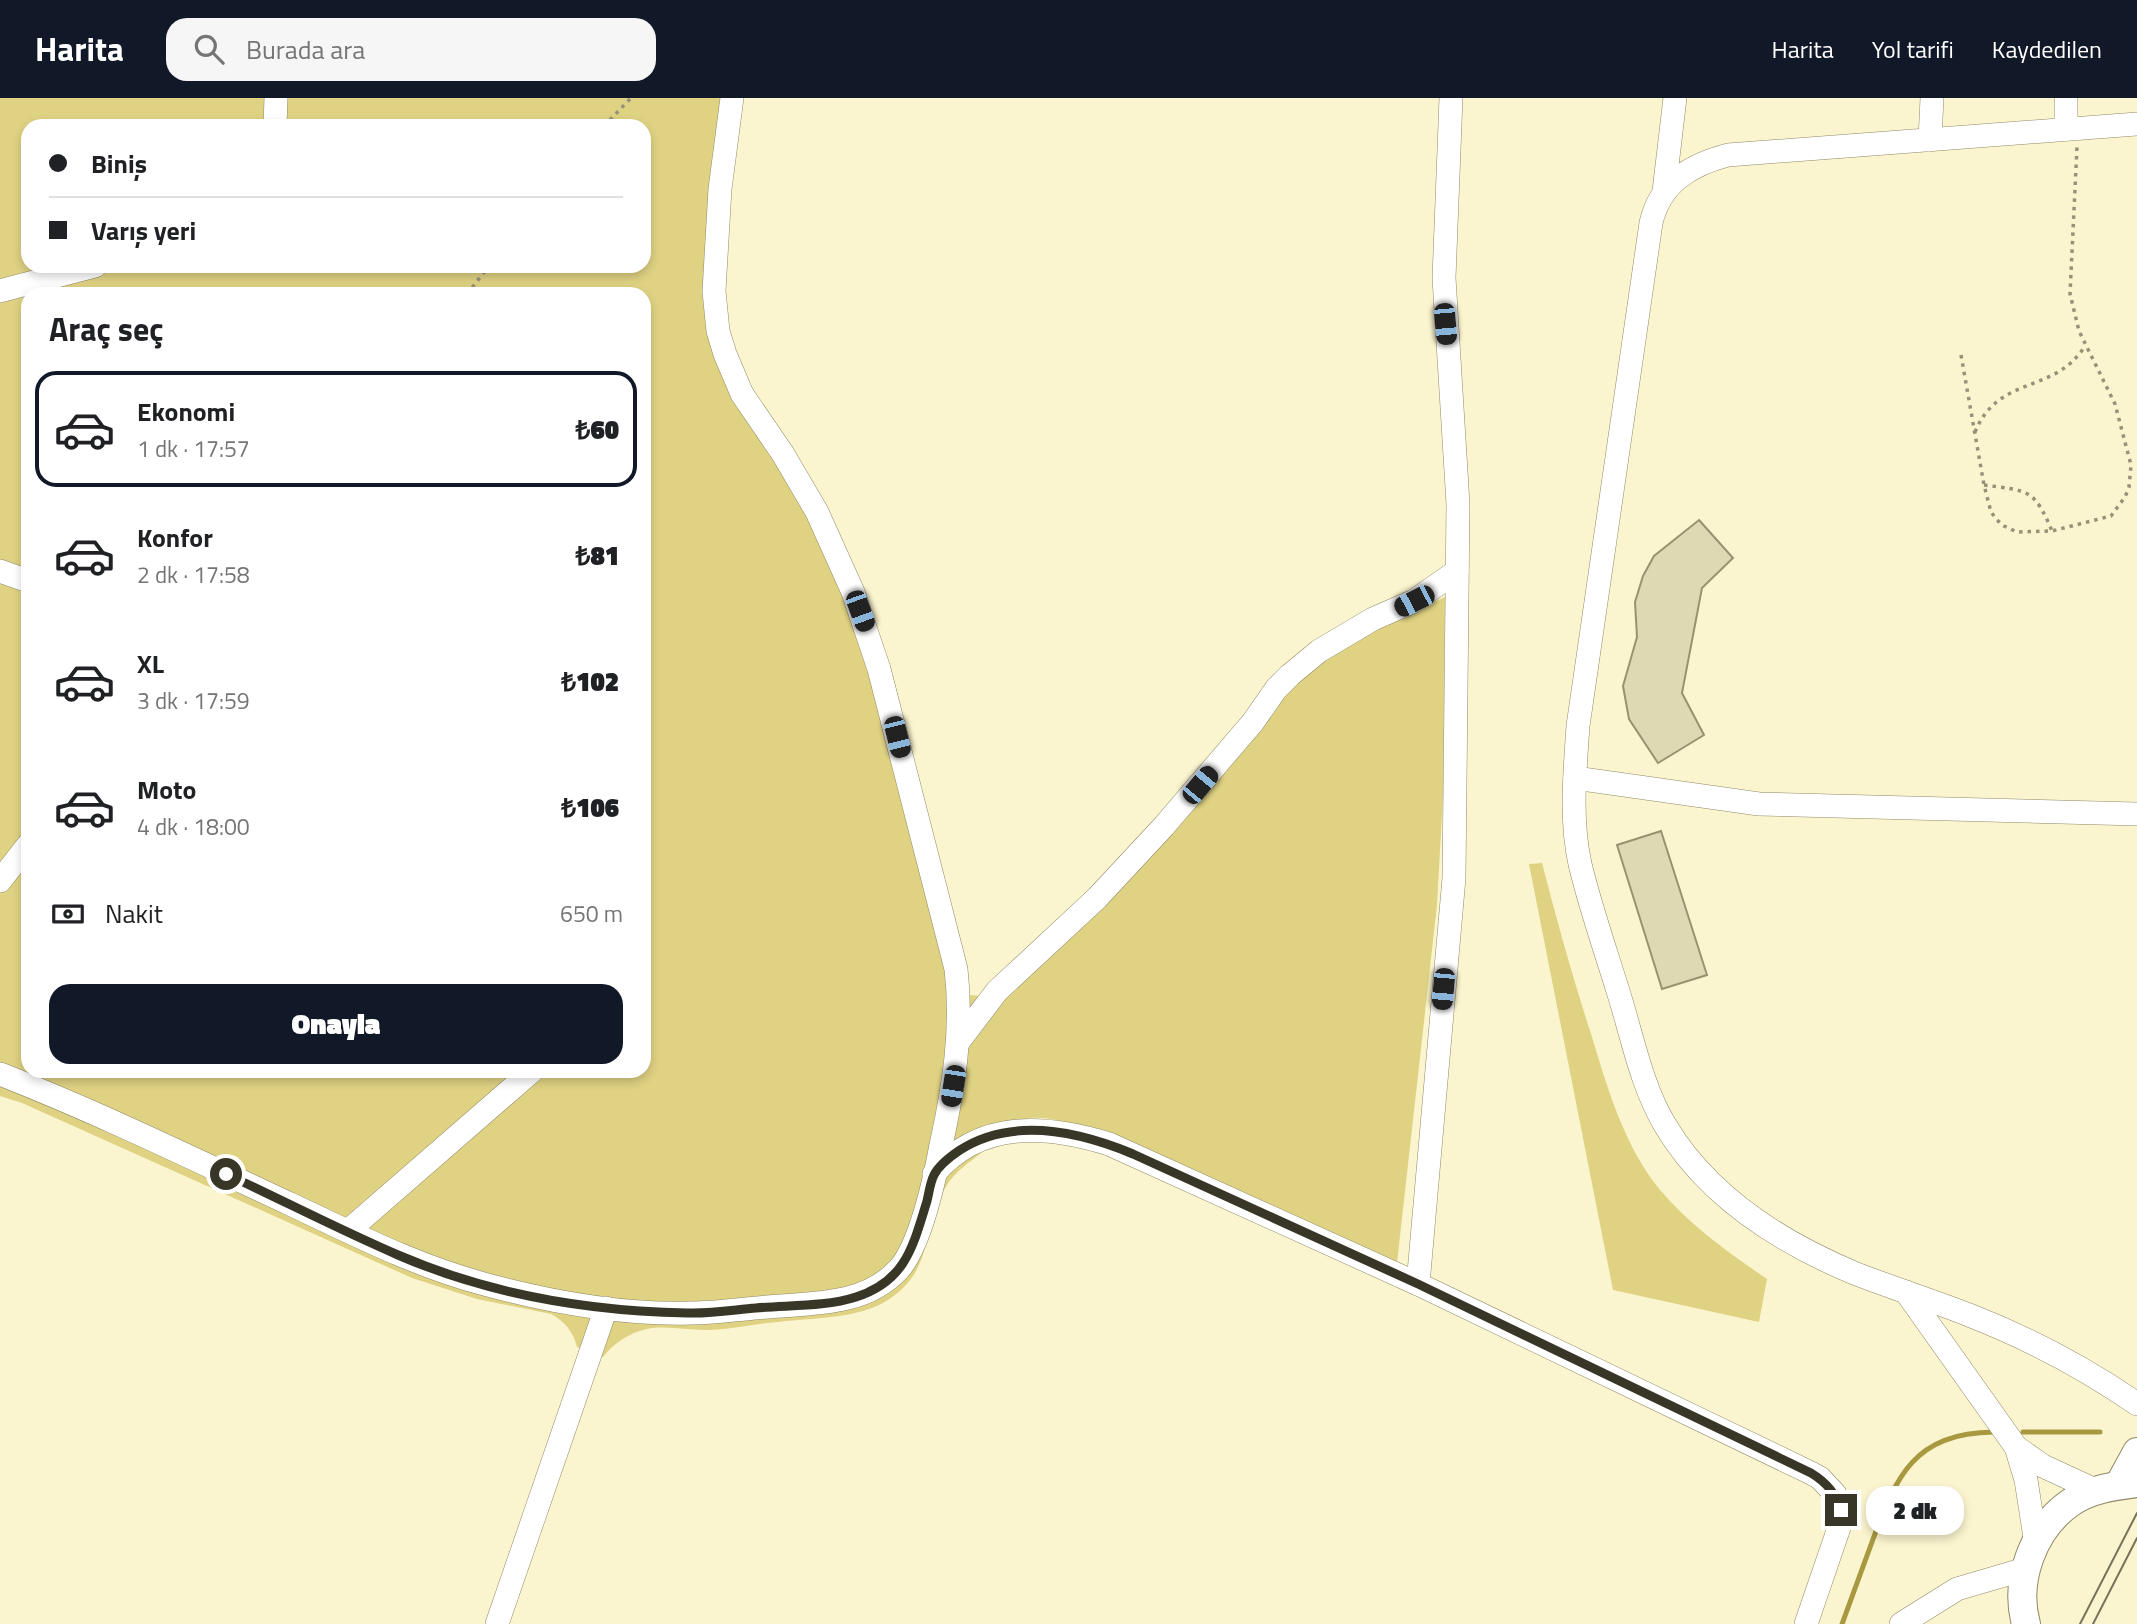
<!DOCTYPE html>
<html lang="tr">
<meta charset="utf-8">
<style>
:root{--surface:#fff;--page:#f6f6f6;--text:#202124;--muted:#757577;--line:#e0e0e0;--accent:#111827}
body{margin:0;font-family:"Titillium Web",sans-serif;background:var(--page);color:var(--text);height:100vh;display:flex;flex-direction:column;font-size:26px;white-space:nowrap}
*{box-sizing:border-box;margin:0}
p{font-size:23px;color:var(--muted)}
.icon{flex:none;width:38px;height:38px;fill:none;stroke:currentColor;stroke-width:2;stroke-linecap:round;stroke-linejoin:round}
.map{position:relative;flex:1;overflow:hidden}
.drawer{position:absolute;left:21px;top:189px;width:630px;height:791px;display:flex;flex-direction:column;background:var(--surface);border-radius:21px;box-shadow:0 4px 10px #0003}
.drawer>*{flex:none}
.hud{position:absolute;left:21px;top:21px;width:630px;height:154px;border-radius:21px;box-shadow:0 4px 10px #0003;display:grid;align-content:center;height:154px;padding:0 28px;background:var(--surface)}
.end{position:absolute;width:32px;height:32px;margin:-16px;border:9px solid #383627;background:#fff;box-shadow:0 0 0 4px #fff}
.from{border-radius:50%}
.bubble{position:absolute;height:49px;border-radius:21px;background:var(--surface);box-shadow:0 4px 10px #0003;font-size:23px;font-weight:800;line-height:49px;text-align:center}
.car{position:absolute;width:21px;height:42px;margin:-21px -10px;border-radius:9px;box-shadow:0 0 5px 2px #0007;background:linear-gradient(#222 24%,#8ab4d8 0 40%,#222 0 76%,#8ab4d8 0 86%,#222 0)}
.hud b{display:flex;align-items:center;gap:24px;height:66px;font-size:26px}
.hud b+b{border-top:2px solid var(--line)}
.hud i{width:18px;height:18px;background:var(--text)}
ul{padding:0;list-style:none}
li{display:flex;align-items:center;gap:21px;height:116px;margin:0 14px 10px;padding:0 14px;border:4px solid transparent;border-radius:21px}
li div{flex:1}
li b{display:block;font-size:26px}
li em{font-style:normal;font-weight:800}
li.current{border-color:var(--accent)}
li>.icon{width:63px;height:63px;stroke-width:1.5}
h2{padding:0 28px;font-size:32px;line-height:84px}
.pay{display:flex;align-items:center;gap:18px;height:77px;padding:0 28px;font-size:26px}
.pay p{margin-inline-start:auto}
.primary-button{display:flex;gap:14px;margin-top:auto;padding:14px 28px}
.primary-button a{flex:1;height:80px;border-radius:21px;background:var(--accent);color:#fff;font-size:28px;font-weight:800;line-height:80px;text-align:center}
header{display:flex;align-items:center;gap:42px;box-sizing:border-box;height:98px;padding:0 35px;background:var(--accent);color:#fff}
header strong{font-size:33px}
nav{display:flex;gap:38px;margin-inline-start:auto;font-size:24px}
.search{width:490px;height:63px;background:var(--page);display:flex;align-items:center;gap:18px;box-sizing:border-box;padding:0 24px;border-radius:21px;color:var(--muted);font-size:26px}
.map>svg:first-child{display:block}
</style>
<header>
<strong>Harita</strong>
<div class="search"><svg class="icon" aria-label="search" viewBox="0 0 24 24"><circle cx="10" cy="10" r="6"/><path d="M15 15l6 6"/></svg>Burada ara</div>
<nav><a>Harita</a><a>Yol tarifi</a><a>Kaydedilen</a></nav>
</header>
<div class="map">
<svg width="2137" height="1526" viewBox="0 0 2137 1526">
<rect width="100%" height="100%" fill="#fbf5cf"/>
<g fill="#e0d283" fill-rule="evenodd">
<path d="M0,0H739L721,174L726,249L818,407L969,897L981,898L996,910L1275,602L1343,546L1445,499L1443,698L1437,807L1397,1165L1080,1028C1066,1024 1036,1016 1022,1022C1010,1027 999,1042 989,1049C972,1063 955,1072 944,1092C920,1135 935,1175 883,1205C852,1222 803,1220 768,1225C749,1227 730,1231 710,1232C689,1233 667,1227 647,1231C629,1235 614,1245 603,1259L577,1249C573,1233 565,1224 551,1216L477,1201L412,1180L22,1005L0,998ZM28,28H644V168H28ZM28,196H644V973H28Z"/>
<path d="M1542,765C1557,823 1573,881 1592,939C1608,992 1625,1050 1661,1093C1692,1129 1729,1155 1767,1181L1759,1224L1613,1192L1529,766Z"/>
</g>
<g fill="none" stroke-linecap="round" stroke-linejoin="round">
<g stroke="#a89940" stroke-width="5">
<polyline points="2023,1334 2100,1334"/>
<path d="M1842,1526C1852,1499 1862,1471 1872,1444C1896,1378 1914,1335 1994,1334"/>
</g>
</g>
<g fill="#ded8b3" stroke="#98926f" stroke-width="2">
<polygon points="1699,422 1733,460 1702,490 1682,595 1704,637 1658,665 1629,621 1623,588 1637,539 1635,504 1643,478 1654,458"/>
<polygon points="1661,733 1707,877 1662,891 1617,747"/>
</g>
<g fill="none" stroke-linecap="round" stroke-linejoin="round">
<defs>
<g id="minor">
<path d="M2137,26L1728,57C1690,67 1660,85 1651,125L1578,628C1575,672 1570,722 1580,766C1590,808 1605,851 1618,893C1632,937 1641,987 1665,1027C1707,1098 1780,1144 1854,1175C1892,1190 1931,1202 1969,1217C2028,1240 2085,1270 2137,1306"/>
<polyline points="275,28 276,0"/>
<polyline points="2066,31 2066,0"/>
<polyline points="1930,42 1932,0"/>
<polyline points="1664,93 1675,0"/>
<polyline points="0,193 95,168"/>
<polyline points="0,473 28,483"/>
<polyline points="1575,680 1759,706 2137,716"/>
<polyline points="0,783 28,747"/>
<polyline points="959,943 997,893 1097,800 1164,728 1253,624 1276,591 1290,577 1319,553 1373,521 1414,503 1457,473"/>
<path d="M0,976C99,1015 194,1061 290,1106C354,1136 416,1168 484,1186C550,1204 622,1217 691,1215C716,1215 742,1211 767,1209C813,1205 864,1208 898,1172C920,1149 935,1080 941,1047C954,988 963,931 956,871L879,571L853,494L817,414L783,356L742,296L725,256L718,233L714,193L720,91L732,0"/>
<path d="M934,1076C980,1021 1047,1027 1109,1046L1418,1186L1811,1375L1820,1380L1835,1396L1842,1421L1806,1526"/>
<polyline points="348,1133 532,973"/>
<polyline points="1418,1186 1454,780 1458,406 1444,180 1451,0"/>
<polyline points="1906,1194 2016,1349 2026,1382 2036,1446"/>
<polyline points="2016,1349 2043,1368 2097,1393"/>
<polyline points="497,1526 606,1210"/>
<polyline points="1901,1526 1957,1491 2025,1471"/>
</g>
<g id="major">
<polyline points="2119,1387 2137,1354"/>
<path d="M2026,1526C2014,1483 2033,1431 2070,1405C2090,1391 2114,1388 2137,1385"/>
</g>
</defs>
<use href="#minor" stroke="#8f8967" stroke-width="24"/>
<use href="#major" stroke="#8f8967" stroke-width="30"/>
<g stroke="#969278" stroke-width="3.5" stroke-dasharray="3.5 5" stroke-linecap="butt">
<polyline points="604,28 631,0"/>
<polyline points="467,196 489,168"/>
<polyline points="1961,257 1984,387 1991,414 1997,422 2004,428 2017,434 2052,433 2111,418 2125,399 2129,389 2131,367 2115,306 2079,233 2070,196 2077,49"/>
<path d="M1975,334C1999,276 2054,297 2085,248"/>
<path d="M1984,387C2028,393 2034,390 2052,433"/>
</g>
<use href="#minor" stroke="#fff" stroke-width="23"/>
<use href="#major" stroke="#fff" stroke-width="28"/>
<g stroke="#76735c" stroke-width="2">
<polyline points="2080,1526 2137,1415"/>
<polyline points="2093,1526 2137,1440"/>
</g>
</g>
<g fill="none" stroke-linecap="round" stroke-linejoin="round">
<path stroke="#383627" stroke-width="9" d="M226,1076C284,1103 340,1132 398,1157C488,1196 590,1213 687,1215C710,1216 733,1212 756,1210C788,1207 825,1209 856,1199C906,1183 913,1148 927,1103C929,1095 930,1085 934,1077C939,1067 951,1058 960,1052C1013,1018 1080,1034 1133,1056L1418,1186L1811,1375C1826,1384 1836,1395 1841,1412"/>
</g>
</svg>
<i class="end from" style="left:226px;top:1076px"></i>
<i class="end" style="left:1841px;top:1412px"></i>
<div class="bubble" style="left:1866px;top:1388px;width:98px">2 dk</div>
<i class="car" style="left:1445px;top:226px;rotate:175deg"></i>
<i class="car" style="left:1414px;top:503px;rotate:243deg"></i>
<i class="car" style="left:860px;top:513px;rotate:160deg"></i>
<i class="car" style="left:897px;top:639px;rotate:166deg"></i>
<i class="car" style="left:1200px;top:687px;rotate:40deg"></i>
<i class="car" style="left:1443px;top:891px;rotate:185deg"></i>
<i class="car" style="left:953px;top:988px;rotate:189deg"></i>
<div class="hud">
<b><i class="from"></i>Biniş</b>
<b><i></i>Varış yeri</b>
</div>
<section class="drawer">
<h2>Araç seç</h2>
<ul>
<li class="current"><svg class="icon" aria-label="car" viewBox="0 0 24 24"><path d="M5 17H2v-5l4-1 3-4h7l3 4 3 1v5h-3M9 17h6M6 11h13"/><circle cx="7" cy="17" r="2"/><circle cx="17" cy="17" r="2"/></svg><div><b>Ekonomi</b><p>1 dk · 17:57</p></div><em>₺60</em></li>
<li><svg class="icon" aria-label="car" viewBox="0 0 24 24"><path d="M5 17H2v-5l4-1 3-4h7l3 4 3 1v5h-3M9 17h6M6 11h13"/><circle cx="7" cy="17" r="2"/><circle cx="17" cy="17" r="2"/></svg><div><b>Konfor</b><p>2 dk · 17:58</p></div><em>₺81</em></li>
<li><svg class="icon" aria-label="car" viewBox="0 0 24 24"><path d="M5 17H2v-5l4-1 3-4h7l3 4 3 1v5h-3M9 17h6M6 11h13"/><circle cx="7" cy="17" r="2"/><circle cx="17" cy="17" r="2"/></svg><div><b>XL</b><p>3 dk · 17:59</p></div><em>₺102</em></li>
<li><svg class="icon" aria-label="car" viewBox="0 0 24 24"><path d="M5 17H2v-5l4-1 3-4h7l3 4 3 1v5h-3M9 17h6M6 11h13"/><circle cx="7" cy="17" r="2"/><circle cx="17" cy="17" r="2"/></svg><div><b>Moto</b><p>4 dk · 18:00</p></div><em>₺106</em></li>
</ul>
<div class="pay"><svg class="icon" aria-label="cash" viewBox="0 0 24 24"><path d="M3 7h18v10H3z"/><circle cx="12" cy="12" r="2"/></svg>Nakit<p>650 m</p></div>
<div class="primary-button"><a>Onayla</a></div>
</section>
</div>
